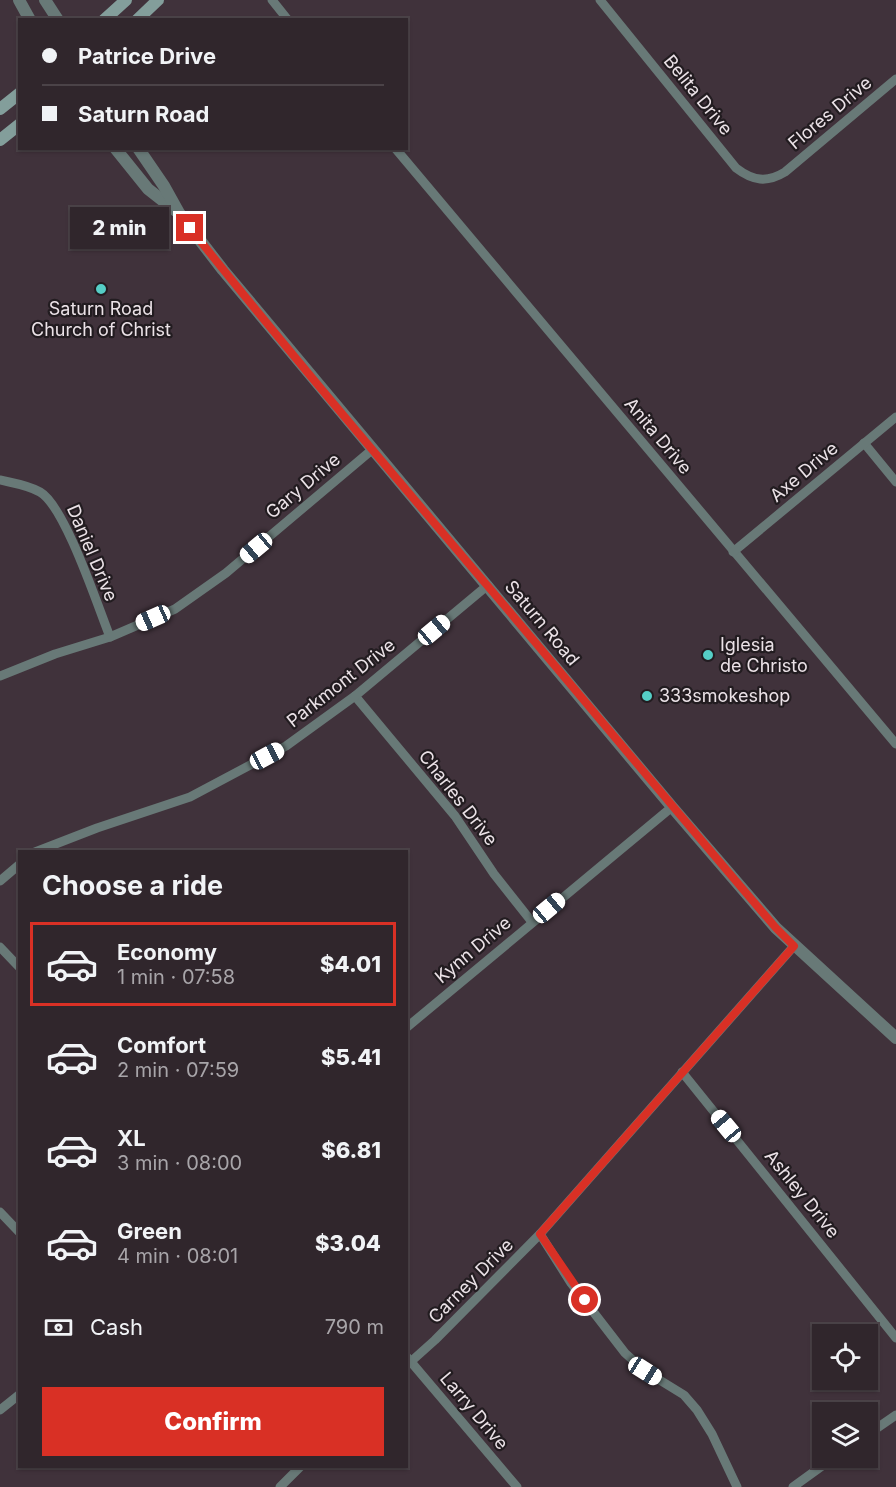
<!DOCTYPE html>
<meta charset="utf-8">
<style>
:root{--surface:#30262c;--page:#3c3238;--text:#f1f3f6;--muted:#a8a5a9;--line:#4b4348;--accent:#d93025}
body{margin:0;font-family:Inter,sans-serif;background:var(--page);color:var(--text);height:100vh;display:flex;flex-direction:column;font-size:22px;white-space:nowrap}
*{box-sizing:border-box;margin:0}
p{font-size:20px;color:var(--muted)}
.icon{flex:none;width:33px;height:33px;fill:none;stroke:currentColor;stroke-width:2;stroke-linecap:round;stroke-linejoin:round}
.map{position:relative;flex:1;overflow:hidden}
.sheet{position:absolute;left:18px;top:850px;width:390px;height:618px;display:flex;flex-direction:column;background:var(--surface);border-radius:0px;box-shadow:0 2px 4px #0004,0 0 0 2px var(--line)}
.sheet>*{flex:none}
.top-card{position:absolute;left:18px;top:18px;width:390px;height:132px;border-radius:0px;box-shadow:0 2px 4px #0004,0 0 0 2px var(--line);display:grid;align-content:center;height:132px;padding:0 24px;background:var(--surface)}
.tools{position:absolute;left:812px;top:1324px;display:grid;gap:12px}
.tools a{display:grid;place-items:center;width:66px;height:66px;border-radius:0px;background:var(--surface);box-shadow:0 2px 4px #0004,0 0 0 2px var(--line);font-size:30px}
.end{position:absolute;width:27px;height:27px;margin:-14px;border:8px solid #d93025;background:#fff;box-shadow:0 0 0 3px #fff}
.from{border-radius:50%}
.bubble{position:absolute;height:42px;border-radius:0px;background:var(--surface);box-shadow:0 2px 4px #0004,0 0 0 2px var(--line);font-size:20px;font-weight:800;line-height:42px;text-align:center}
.car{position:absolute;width:18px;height:36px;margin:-18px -9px;border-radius:8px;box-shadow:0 0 4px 2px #0007;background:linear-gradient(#fff 24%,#345 0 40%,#fff 0 76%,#345 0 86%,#fff 0)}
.top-card b{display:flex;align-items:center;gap:21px;height:57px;font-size:22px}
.top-card b+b{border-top:2px solid var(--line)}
.top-card i{width:15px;height:15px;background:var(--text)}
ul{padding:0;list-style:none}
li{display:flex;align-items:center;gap:18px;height:84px;margin:0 12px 9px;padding:0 12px;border:3px solid transparent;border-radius:0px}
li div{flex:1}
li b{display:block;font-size:22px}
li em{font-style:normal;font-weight:800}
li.selected{border-color:var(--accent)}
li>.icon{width:54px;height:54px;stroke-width:1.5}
h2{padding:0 24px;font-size:27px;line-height:72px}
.pay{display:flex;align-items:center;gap:15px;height:66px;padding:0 24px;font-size:22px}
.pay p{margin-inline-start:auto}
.primary-button{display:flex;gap:12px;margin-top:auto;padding:12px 24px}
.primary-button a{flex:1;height:69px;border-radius:0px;background:var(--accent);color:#fff;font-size:24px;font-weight:800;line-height:69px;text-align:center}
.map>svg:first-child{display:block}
</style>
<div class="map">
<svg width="896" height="1487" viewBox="0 0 896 1487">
<rect width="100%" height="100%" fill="#40323b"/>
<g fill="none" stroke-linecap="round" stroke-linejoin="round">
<g stroke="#687977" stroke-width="9">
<polyline points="272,0 288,20"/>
<path d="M600,0L736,168C753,181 767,183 785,172L896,79"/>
<polyline points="395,148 896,744"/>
<polyline points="864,443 896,482"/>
<path d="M0,480C13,483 28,485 40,492C65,506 98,607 110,637"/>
<polyline points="733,552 896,417"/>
<polyline points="0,676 55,654 110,637 175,609 226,573 373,449"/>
<polyline points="355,696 455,816 494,874 532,922"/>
<polyline points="35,852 97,828 190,797 286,746 355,696 488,585"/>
<polyline points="0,881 20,864"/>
<polyline points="0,947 20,968"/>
<polyline points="406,1028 672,807"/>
<polyline points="682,1072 896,1338"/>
<polyline points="0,1212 20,1233"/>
<polyline points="540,1234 571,1283 625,1353 645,1371 684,1395 697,1410 712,1434 737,1487"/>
<polyline points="406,1356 517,1487"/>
<polyline points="406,1366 435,1340 540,1234 794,946"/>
<polyline points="0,1410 20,1394"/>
<polyline points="867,1435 896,1415"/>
<polyline points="280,1487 300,1467"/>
<polyline points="793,1487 833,1458"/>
</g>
<g stroke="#687977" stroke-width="12">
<polyline points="19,0 30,20"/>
<polyline points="45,0 58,20"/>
<polyline points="115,148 148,189 176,211"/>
<polyline points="138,148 164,186 179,213 223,270 672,807 776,928 896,1038"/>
</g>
<g stroke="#839e9b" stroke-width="12">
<polyline points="104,20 126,0"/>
<polyline points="137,20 158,0"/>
<polyline points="0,109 20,93"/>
<polyline points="0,140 20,124"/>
</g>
</g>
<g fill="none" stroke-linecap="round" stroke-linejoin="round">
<path stroke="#d93025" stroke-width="8" d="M190,228C286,349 386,466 486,584C583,698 678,814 776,928L794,946L540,1234L585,1300"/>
</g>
<g fill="#55cec6" stroke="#221c20" stroke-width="2">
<circle cx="101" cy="289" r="6"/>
<circle cx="708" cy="655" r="6"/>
<circle cx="647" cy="696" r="6"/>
</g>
<g text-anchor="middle" stroke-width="4.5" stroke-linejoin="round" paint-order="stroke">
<g font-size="18" fill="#ebe2e7" stroke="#221c20">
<text transform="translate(698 95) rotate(51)" y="6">Belita Drive</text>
<text transform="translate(830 113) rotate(-40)" y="6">Flores Drive</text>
<text transform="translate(658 436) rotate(50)" y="6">Anita Drive</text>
<text transform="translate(804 472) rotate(-40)" y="6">Axe Drive</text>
<text transform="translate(303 486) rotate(-40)" y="6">Gary Drive</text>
<text transform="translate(92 553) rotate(67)" y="6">Daniel Drive</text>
<text transform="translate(542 623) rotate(50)" y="6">Saturn Road</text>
<text transform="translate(341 683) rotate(-38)" y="6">Parkmont Drive</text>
<text transform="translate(458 798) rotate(52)" y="6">Charles Drive</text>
<text transform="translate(473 950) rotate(-40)" y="6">Kynn Drive</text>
<text transform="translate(802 1194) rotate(51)" y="6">Ashley Drive</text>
<text transform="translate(471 1281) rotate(-45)" y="6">Carney Drive</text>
<text transform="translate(474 1411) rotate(50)" y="6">Larry Drive</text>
</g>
<g font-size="18" fill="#ebe2e7" stroke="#221c20" text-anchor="start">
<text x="101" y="315" text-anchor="middle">Saturn Road<tspan x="101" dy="21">Church of Christ</tspan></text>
<text x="720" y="651">Iglesia<tspan x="720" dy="21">de Christo</tspan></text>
<text x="659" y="702">333smokeshop</text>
</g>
</g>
</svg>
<div class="tools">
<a><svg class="icon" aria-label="locate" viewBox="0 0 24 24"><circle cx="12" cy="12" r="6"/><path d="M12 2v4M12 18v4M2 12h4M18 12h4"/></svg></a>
<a><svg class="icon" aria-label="layers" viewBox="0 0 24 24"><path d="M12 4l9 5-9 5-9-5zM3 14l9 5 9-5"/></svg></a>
</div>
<i class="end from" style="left:585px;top:1300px"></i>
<i class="end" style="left:190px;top:228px"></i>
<div class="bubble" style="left:70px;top:207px;width:99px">2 min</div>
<i class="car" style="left:256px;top:548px;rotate:230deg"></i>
<i class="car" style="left:153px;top:618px;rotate:246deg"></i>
<i class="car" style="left:434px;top:630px;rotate:50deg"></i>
<i class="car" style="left:267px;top:756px;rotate:62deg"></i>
<i class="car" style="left:549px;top:908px;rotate:50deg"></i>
<i class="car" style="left:726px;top:1126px;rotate:320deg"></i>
<i class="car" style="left:645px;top:1371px;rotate:122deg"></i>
<div class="top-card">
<b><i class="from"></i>Patrice Drive</b>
<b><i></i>Saturn Road</b>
</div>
<section class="sheet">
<h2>Choose a ride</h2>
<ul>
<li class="selected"><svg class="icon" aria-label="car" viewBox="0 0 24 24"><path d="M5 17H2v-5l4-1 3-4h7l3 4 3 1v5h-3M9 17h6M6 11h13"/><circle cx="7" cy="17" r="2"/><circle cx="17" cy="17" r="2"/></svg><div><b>Economy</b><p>1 min · 07:58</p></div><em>$4.01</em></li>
<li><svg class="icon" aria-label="car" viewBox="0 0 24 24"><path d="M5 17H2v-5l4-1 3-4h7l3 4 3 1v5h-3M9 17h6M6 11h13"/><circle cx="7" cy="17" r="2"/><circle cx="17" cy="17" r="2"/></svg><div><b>Comfort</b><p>2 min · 07:59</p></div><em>$5.41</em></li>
<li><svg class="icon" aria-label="car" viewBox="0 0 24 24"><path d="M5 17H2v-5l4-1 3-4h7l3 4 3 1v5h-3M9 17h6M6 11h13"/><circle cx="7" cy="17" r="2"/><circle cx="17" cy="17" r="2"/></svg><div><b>XL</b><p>3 min · 08:00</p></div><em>$6.81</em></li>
<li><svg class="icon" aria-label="car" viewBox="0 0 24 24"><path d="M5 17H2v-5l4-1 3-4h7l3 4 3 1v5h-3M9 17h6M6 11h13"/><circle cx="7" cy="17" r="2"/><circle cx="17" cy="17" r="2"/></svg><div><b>Green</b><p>4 min · 08:01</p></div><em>$3.04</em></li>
</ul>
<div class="pay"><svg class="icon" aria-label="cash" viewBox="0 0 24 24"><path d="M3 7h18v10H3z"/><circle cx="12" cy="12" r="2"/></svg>Cash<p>790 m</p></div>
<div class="primary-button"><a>Confirm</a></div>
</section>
</div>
